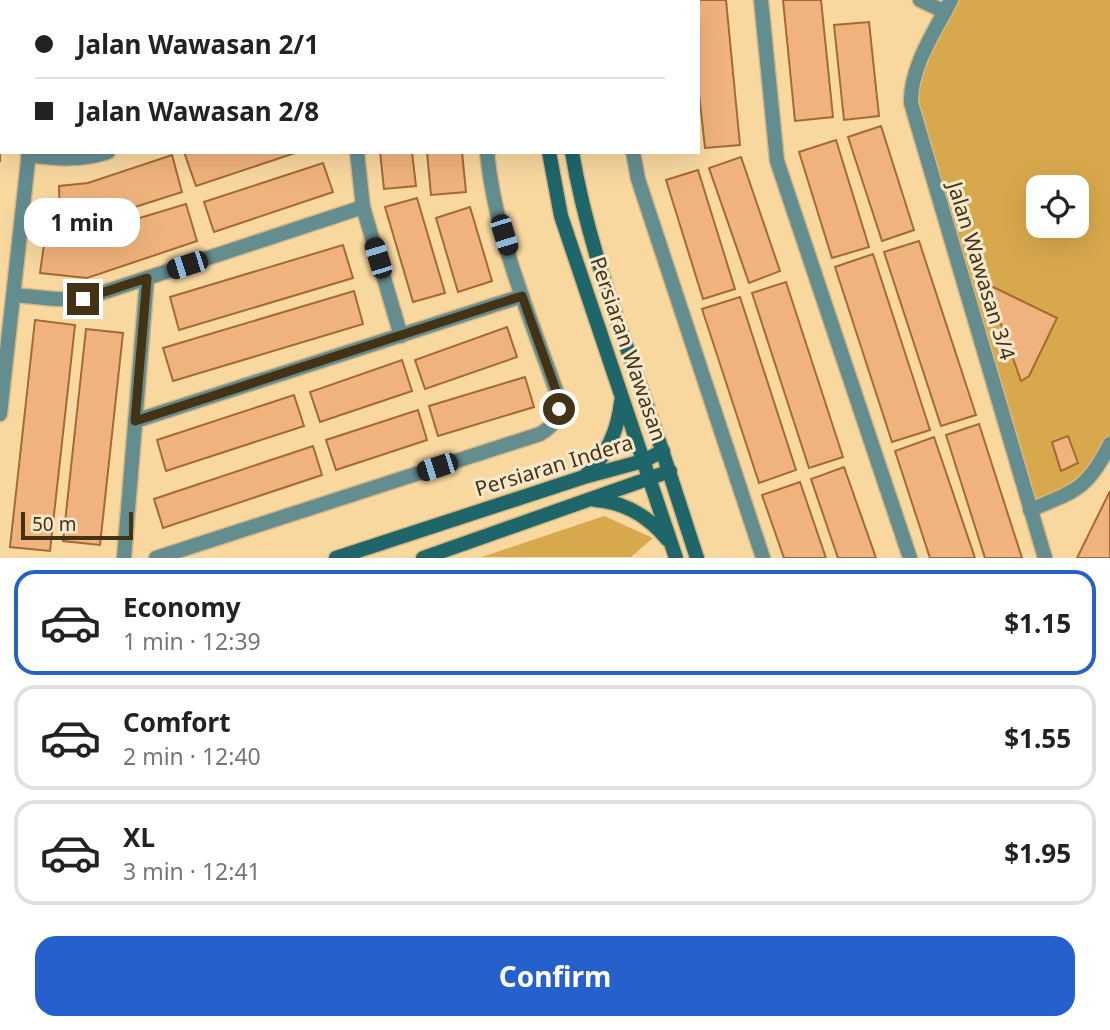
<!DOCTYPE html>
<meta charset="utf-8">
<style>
:root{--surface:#fff;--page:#f2f2f2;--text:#222;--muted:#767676;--line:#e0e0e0;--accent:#2560cd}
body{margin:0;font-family:"Noto Sans",sans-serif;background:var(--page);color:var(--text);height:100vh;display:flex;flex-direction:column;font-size:26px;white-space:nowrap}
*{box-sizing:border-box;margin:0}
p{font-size:23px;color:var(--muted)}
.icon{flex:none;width:38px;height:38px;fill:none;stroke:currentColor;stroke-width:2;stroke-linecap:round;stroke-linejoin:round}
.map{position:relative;height:558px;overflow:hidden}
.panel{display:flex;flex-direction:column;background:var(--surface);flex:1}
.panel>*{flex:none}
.guide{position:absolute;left:0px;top:0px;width:700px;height:154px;box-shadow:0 7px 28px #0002;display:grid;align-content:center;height:154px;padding:0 35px;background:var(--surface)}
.controls{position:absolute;left:1026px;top:175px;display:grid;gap:14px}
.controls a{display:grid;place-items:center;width:63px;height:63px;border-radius:14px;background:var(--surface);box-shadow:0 7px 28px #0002;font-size:35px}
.scale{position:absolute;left:21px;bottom:18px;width:112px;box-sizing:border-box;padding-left:7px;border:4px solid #433314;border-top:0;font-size:19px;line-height:24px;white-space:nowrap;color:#433314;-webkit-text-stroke:5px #f8e8cd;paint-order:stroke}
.end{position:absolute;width:32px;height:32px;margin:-16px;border:9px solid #433314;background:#fff;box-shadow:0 0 0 4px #fff}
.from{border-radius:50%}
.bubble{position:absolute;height:49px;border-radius:21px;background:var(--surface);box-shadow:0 7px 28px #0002;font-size:23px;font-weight:700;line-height:49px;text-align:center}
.car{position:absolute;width:21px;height:42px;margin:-21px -10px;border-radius:9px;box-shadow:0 0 5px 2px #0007;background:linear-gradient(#222 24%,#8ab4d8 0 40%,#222 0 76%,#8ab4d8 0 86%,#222 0)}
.guide b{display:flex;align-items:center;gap:24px;height:66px;font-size:26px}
.guide b+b{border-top:2px solid var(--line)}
.guide i{width:18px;height:18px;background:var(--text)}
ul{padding:12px 0 0;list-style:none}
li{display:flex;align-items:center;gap:21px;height:105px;margin:0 14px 10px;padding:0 21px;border:4px solid var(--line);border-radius:21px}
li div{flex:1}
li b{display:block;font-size:26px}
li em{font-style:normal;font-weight:700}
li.on{border-color:var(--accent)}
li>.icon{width:63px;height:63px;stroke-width:1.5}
.cta{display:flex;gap:14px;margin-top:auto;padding:14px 35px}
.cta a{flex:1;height:80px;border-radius:21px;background:var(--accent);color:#fff;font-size:28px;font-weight:700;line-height:80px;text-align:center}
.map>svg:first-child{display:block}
</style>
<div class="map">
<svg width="1110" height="558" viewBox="0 0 1110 558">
<rect width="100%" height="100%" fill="#f9d8a0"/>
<g fill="#d8a84c" fill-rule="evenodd">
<polygon points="42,0 331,0 332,2 42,2"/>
<path d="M952,0H1110V444L1094,473L1030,510L915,123V71ZM1038,187H1076V226H1038Z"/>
<polygon points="604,516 653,538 631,557 482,557"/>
</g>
<g fill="#f1b37d" stroke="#a46a35" stroke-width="2">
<polygon points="690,0 726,0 740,145 705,148 698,84 698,2"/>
<polygon points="783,0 821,0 833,117 795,121"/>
<polygon points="869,22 879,116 844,120 834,25"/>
<polygon points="0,31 2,31 0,162"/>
<polygon points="881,126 914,230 882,241 848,137"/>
<polygon points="836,140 869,247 832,258 799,152"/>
<polygon points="184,152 298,152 196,186"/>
<polygon points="380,152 412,152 416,186 384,189"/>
<polygon points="427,152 462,152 466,192 431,195"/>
<polygon points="172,155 182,192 91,221 60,221 59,186 88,183"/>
<polygon points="741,157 780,271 749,283 709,168"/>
<polygon points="323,163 333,192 214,232 204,202"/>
<polygon points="698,170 735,289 703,299 666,180"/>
<polygon points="417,198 445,293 413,302 385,207"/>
<polygon points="186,204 197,241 87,278 40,273 46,230 80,236"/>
<polygon points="470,207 492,281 458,292 436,218"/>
<polygon points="919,241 976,415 941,426 884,252"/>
<polygon points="343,245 353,278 179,330 170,297"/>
<polygon points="873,254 930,430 892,442 835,267"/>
<polygon points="786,282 843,457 809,468 752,293"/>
<polygon points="987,284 1057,318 1029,376 1021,381"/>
<polygon points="354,291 363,324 173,381 163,348"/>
<polygon points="740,297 796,470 759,483 702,309"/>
<polygon points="35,320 75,325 50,551 10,547"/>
<polygon points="507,327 517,357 425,389 415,360"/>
<polygon points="86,329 123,333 100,545 63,541"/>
<polygon points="402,360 412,391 320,422 310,392"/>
<polygon points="525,377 534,407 438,436 429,406"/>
<polygon points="294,395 304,426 166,471 157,440"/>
<polygon points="418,410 427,440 336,470 326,440"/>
<polygon points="979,424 1022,558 985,558 946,435"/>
<polygon points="1068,436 1078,463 1061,471 1052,442"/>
<polygon points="934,437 975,558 930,558 895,451"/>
<polygon points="313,446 322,475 163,528 154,499"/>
<polygon points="844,467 876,558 838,558 811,479"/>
<polygon points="800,482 826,558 784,558 762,495"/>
<polygon points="1110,491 1110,558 1077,558"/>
</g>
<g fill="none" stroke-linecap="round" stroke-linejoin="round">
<defs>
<g id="minor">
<polyline points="25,0 26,2"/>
<polyline points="344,0 344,2"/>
<polyline points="472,0 472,2"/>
<polyline points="620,0 620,2"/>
<polyline points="761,0 777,161 910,558"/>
<polyline points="920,0 945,12"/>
<path d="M951,0C935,31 910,67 911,103L1045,558"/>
<polyline points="357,152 363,207 401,336"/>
<polyline points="633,152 638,179 763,558"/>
<path d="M28,155C57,159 80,161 108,152"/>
<polyline points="14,295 56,299 83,299 363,207"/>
<polyline points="0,414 29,152"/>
<polyline points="135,421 522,296"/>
<path d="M1030,510C1075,491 1087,490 1110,444"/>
<polyline points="124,558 147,278"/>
<path d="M156,558L540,434C557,424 560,414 558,396C530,317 495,236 487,152"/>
</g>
<g id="secondary">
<polyline points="535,0 535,2"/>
<polyline points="556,0 556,2"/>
<polyline points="549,152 561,216 676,558"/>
<path d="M572,152C586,236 615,314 643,394C662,448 679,503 697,558"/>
<path d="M587,474C607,456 618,429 621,402"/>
<path d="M595,500C624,502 648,516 667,539"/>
<polyline points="336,558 584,477 643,461 663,451"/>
<polyline points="423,558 670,471"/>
</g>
</defs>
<use href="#minor" stroke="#d5b784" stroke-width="17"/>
<use href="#secondary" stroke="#d5b784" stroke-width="17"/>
<use href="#minor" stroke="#648d90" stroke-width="14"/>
<use href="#secondary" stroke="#1e666a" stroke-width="14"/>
</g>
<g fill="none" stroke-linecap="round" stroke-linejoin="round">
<polyline stroke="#433314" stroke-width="9" points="83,299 147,278 135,421 522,296 558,396 559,409"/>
</g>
<g text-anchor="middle" stroke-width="6" stroke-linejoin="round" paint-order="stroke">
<g font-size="21" fill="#433314" stroke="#f8e8cd">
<text transform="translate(981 271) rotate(73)" y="7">Jalan Wawasan 3/4</text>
<text transform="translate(628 349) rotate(71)" y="7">Persiaran Wawasan</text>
<text transform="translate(554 466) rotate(-17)" y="7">Persiaran Indera</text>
</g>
</g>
</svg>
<div class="controls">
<a><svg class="icon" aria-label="locate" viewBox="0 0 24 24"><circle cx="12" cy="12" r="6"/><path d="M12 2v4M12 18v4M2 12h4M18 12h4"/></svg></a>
</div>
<div class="scale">50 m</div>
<i class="end from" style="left:559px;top:409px"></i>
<i class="end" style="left:83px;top:299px"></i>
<div class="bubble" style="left:24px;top:198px;width:116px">1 min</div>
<i class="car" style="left:504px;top:235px;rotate:163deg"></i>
<i class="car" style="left:378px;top:258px;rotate:343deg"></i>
<i class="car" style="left:187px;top:265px;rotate:252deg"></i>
<i class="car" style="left:437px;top:467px;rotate:252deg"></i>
<div class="guide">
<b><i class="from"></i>Jalan Wawasan 2/1</b>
<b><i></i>Jalan Wawasan 2/8</b>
</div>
</div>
<section class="panel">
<ul>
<li class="on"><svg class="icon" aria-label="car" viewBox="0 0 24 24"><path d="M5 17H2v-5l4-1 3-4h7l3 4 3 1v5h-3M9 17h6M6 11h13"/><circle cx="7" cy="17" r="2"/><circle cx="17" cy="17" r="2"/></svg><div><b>Economy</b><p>1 min · 12:39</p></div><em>$1.15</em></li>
<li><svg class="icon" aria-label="car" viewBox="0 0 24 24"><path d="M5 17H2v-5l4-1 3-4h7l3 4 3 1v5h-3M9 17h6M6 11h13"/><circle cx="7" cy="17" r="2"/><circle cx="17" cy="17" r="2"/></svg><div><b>Comfort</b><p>2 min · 12:40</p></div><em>$1.55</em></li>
<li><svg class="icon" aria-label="car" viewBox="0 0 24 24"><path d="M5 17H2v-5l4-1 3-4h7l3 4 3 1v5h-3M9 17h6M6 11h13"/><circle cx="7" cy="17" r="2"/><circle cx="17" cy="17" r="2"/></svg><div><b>XL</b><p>3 min · 12:41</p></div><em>$1.95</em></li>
</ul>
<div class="cta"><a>Confirm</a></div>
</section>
